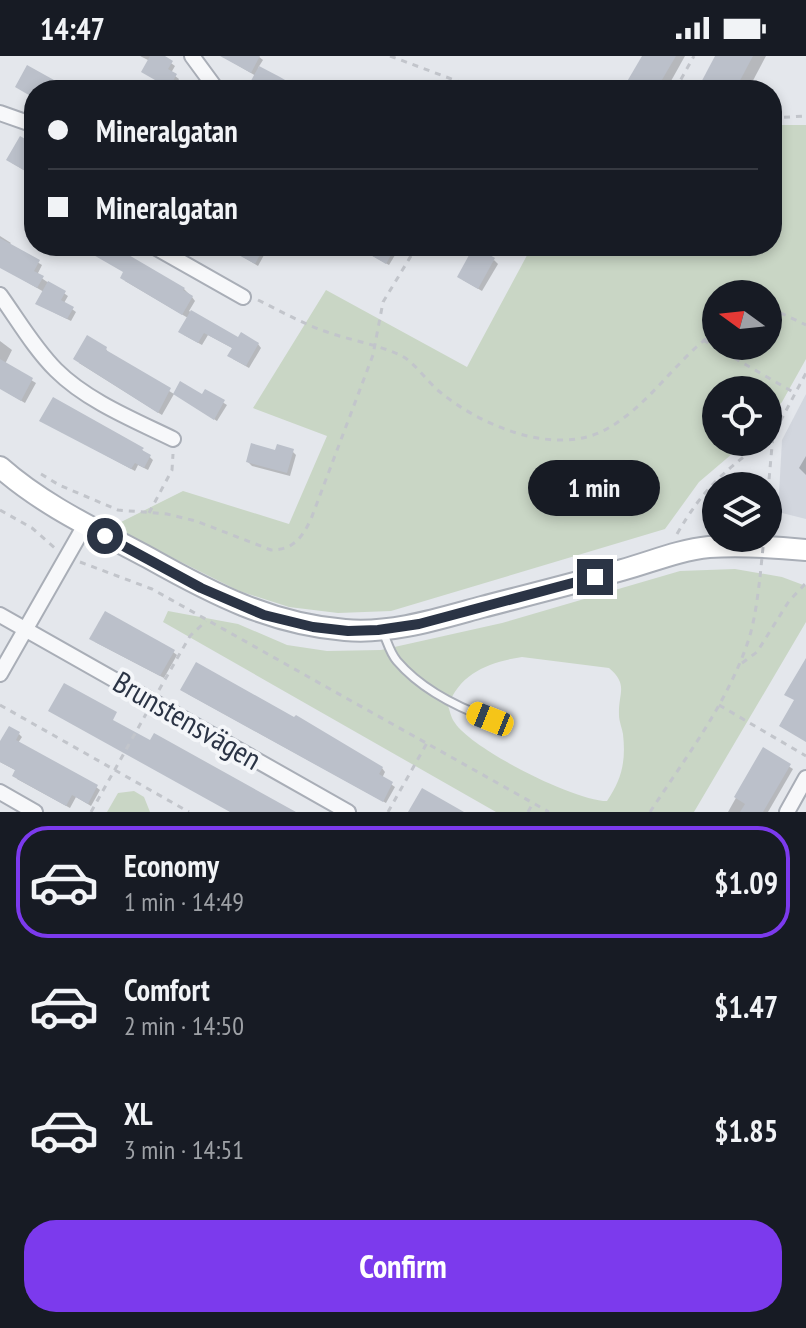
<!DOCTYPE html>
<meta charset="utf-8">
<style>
:root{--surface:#171b24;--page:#20242c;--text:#f1f3f6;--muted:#9ea1a6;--line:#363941;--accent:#7c3aed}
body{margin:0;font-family:"PT Sans Narrow",sans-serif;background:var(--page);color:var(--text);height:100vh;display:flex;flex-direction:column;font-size:30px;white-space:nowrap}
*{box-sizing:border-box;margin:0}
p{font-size:26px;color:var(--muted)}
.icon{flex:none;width:44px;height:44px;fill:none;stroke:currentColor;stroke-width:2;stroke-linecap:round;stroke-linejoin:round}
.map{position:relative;height:756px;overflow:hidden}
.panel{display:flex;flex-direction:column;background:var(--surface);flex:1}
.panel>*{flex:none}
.top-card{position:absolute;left:24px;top:24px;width:758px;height:176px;border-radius:32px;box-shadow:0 4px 12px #0003;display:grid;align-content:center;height:176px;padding:0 24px;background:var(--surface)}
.needle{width:52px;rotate:285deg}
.buttons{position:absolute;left:702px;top:224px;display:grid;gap:16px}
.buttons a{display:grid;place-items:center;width:80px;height:80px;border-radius:50%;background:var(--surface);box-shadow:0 4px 12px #0003;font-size:40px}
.end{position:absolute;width:36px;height:36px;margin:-18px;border:10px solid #2b3445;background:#fff;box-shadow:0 0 0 4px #fff}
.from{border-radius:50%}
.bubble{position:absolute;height:56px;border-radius:28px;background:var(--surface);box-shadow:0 4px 12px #0003;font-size:26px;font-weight:600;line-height:56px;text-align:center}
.car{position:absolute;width:24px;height:48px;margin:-24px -12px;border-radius:10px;box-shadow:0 0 6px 2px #0007;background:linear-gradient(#f5c518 24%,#345 0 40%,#f5c518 0 76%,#345 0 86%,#f5c518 0)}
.top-card b{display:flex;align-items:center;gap:28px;height:76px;font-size:30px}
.top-card b+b{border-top:2px solid var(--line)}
.top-card i{width:20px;height:20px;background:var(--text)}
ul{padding:14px 0 0;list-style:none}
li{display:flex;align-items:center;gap:24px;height:112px;margin:0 16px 12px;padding:0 8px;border:4px solid transparent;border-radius:32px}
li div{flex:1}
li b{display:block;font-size:30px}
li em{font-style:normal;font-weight:600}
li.on{border-color:var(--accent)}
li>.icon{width:72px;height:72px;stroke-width:1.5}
.button{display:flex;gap:16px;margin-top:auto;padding:16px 24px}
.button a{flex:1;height:92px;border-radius:32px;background:var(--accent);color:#fff;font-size:32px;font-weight:600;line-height:92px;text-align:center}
.status{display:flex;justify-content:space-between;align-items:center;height:56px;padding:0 40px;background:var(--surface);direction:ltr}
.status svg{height:22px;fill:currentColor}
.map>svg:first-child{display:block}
</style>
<div class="status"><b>14:47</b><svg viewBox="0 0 49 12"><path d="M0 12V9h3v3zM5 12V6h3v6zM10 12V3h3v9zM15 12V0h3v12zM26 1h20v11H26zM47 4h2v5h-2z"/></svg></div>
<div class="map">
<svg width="806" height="756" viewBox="0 0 806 756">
<rect width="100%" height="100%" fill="#e4e7ec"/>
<polygon fill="#d2d6de" points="806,338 806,463 778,456 782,384"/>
<g fill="#c9d6c5" fill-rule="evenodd">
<path d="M772,69H806V303L782,346L768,362V334H716V386H746L699,426L665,473L391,555L338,557L289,551L239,535L111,471L183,435L289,468L327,380L253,352L326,234L467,311L532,190H772ZM716,238H768V290H716Z"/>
<path d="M735,513L782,521L806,530V566L694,756H496L163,566L168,555L238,568L287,589L327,595L381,594L502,567L680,515ZM522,601L609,612C629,629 618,637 619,659C619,665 622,672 623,678C626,705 622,723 607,745C575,745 473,694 455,667C451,662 450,655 448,650C460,617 489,606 522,601Z"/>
<polygon points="134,735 144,741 150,756 107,756 118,737"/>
</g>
<g fill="#0003">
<polygon points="140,0 161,0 175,10 171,17 179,23 173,34 143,16 150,5"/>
<polygon points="258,0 263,4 258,12 297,34 252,34 256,20 227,3"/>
<polygon points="644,0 685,0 666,34 634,34 628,28"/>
<polygon points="717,0 766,0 748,34 699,34"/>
<polygon points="34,91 34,120 12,107"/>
<polygon points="0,180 11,187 9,189 42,209 37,219 68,240 64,247 76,256 71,265 41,250 44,236 13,218 0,206"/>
<polygon points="95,190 121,190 120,193 129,201 184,233 192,241 195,245 189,255 239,284 258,288 261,292 249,312 233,303 234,293 208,279 202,289 184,279 188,262 125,225 125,216"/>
<polygon points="226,190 269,190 258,210"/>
<polygon points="371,190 399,190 400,191 389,209 371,199"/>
<polygon points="494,204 498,208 482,235 463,224"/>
<polygon points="0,285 12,294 5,308 36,327 25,347 8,337 0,323"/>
<polygon points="106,293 109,298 174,338 162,359 79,307"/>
<polygon points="206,336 227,349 217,365 178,340 203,341"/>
<polygon points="42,365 142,394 153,404 148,414 138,409 135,415"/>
<polygon points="292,395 296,399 290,420 252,410 248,406"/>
<polygon points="806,400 806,419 799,412"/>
<polygon points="95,586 173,596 177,599 164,622"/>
<polygon points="186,637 382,712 385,716 382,722 395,731 386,747"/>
<polygon points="19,678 22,681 18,687 96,731 100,734 91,750 76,741 70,752 17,723 17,715 0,706 0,689"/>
<polygon points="763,694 793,713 768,756 728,756"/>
</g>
<g fill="#bbc0ca">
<polygon points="150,0 165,0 173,5 168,13 177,18 169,32 141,16"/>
<polygon points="220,0 260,0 251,17"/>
<polygon points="642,0 676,0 656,34 635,34 625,29"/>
<polygon points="715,0 753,0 735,34 697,34"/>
<polygon points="27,9 72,34 34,34 34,42 15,31"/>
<polygon points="259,10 280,21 302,34 246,34"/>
<polygon points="20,80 34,88 34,113 29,110 27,116 6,104"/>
<polygon points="0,182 40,204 34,215 44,220 37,232 0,212"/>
<polygon points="78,190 119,190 128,195 127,198 185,232 183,234 193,240 182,259 120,222 123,216"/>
<polygon points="222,190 265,190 255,208"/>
<polygon points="355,190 396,190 386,208"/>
<polygon points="474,190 495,202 478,233 457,221"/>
<polygon points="48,225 66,235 61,244 74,251 67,263 35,248"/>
<polygon points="191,254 238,281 241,276 259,287 246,310 227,300 232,292 204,277 198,287 178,276"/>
<polygon points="87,279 107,291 106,294 171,332 158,357 73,303"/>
<polygon points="0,303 33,322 21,345 0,333"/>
<polygon points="180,325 202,338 205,333 225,344 214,364 173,338"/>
<polygon points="53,341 144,392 142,394 151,399 144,412 135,407 131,413 39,365"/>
<polygon points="251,387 275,394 277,388 294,393 287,417 246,406"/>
<polygon points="105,555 175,594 160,620 89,583"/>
<polygon points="806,602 806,686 779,670 794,644 784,639"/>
<polygon points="196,606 294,661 296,659 383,711 379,718 393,726 383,746 180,634"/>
<polygon points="64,627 117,656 113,664 150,684 154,677 296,756 230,756 48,655"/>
<polygon points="9,670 20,676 16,684 98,729 88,748 72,739 66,750 12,720 15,714 0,706 0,685"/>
<polygon points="763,691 791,708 763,756 740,756 745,748 734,741"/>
<polygon points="422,732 464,756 408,756"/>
</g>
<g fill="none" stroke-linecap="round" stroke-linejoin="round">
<defs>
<path id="lane" d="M383,576C387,585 390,597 397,605C420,632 457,651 490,663"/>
<g id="street">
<polyline points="192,0 217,34"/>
<polyline points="0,57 34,69"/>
<polyline points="153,190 243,241"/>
<path d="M0,239C18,264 34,292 56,314C87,345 134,364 173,383"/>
<polyline points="0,559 348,756"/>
<polyline points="0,618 85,469"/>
<polyline points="0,736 35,756"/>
<polyline points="787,756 806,722"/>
</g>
<path id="secondary" d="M0,411C44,450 97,474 149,502C213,538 271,568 345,574C392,578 438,563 482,551C528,539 576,527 622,514C651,506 679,494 709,491C741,489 774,491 806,494"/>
</defs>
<use href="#lane" stroke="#a9aeb7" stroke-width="11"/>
<use href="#street" stroke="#a9aeb7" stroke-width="18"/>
<use href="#secondary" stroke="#a9aeb7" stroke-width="24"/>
<g stroke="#c2c5cb" stroke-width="3" stroke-dasharray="6 6" stroke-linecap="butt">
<polyline points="390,0 481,34"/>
<polyline points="675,34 694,0"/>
<polyline points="772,62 806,60"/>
<path d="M258,244C280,255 302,267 324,275C349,284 376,288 400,299C415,306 426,325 440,336C480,369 552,400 603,375C648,352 675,304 716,275"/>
<polyline points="768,256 783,258 806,269"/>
<polyline points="703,284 793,336"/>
<path d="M41,418L59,429L118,454L167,458L196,465L271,494C293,494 302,482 311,463L373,299L383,246L417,190"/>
<polyline points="768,435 773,379 806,317"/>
<polyline points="0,454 32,472 56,493"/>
<polyline points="149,457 172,414 173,398"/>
<path d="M677,478C703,433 722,417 763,386"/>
<polyline points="80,506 152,533 549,756"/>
<polyline points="742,607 757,596 789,545 806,527"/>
<polyline points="159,634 190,580 206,565"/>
<polyline points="0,649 189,756"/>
<polyline points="719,649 806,700"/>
<polyline points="91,756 146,658"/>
<polyline points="388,756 427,687"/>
<polyline points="528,756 533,747"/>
<path d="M650,756C684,704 723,653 745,594C754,571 757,546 760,521"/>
</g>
<use href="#lane" stroke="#f7f8fa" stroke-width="7"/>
<use href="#street" stroke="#f7f8fa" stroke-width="14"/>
<use href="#secondary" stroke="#fff" stroke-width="20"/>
<polyline stroke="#c2c5cb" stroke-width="3" stroke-dasharray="6 6" stroke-linecap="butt" points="760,521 764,482"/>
</g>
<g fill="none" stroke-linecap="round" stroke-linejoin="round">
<polyline stroke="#2b3445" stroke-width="10" points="105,480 201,532 264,559 313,571 348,575 378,574 419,568 595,521"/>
</g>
<g text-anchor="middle" stroke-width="8" stroke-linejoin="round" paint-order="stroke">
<g font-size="30" fill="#2b3445" stroke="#f4f6f9">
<text transform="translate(187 665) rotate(30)" y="10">Brunstensvägen</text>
</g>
</g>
</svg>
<div class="buttons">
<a><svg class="needle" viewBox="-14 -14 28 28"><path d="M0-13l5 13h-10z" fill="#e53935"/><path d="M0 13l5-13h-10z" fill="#9ea1a6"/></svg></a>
<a><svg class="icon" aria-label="locate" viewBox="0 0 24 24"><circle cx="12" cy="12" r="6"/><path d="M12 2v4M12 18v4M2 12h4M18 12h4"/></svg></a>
<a><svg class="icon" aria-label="layers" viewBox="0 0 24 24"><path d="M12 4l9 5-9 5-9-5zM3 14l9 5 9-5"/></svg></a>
</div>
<i class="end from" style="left:105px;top:480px"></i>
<i class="end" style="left:595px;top:521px"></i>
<div class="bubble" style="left:528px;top:404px;width:132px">1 min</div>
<i class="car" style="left:490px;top:663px;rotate:292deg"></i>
<div class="top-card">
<b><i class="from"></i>Mineralgatan</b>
<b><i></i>Mineralgatan</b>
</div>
</div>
<section class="panel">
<ul>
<li class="on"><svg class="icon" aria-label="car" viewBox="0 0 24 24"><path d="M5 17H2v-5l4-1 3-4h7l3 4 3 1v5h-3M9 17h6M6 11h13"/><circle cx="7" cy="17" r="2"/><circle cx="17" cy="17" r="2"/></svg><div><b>Economy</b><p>1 min · 14:49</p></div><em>$1.09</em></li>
<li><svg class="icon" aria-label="car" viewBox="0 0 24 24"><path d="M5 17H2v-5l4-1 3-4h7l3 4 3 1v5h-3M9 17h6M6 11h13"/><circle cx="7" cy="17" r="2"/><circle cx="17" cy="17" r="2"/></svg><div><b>Comfort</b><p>2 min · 14:50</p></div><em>$1.47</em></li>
<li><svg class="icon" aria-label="car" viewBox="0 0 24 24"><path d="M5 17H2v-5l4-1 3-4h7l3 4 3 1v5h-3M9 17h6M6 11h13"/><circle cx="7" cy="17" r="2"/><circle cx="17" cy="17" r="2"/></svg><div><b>XL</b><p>3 min · 14:51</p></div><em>$1.85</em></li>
</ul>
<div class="button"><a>Confirm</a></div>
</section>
